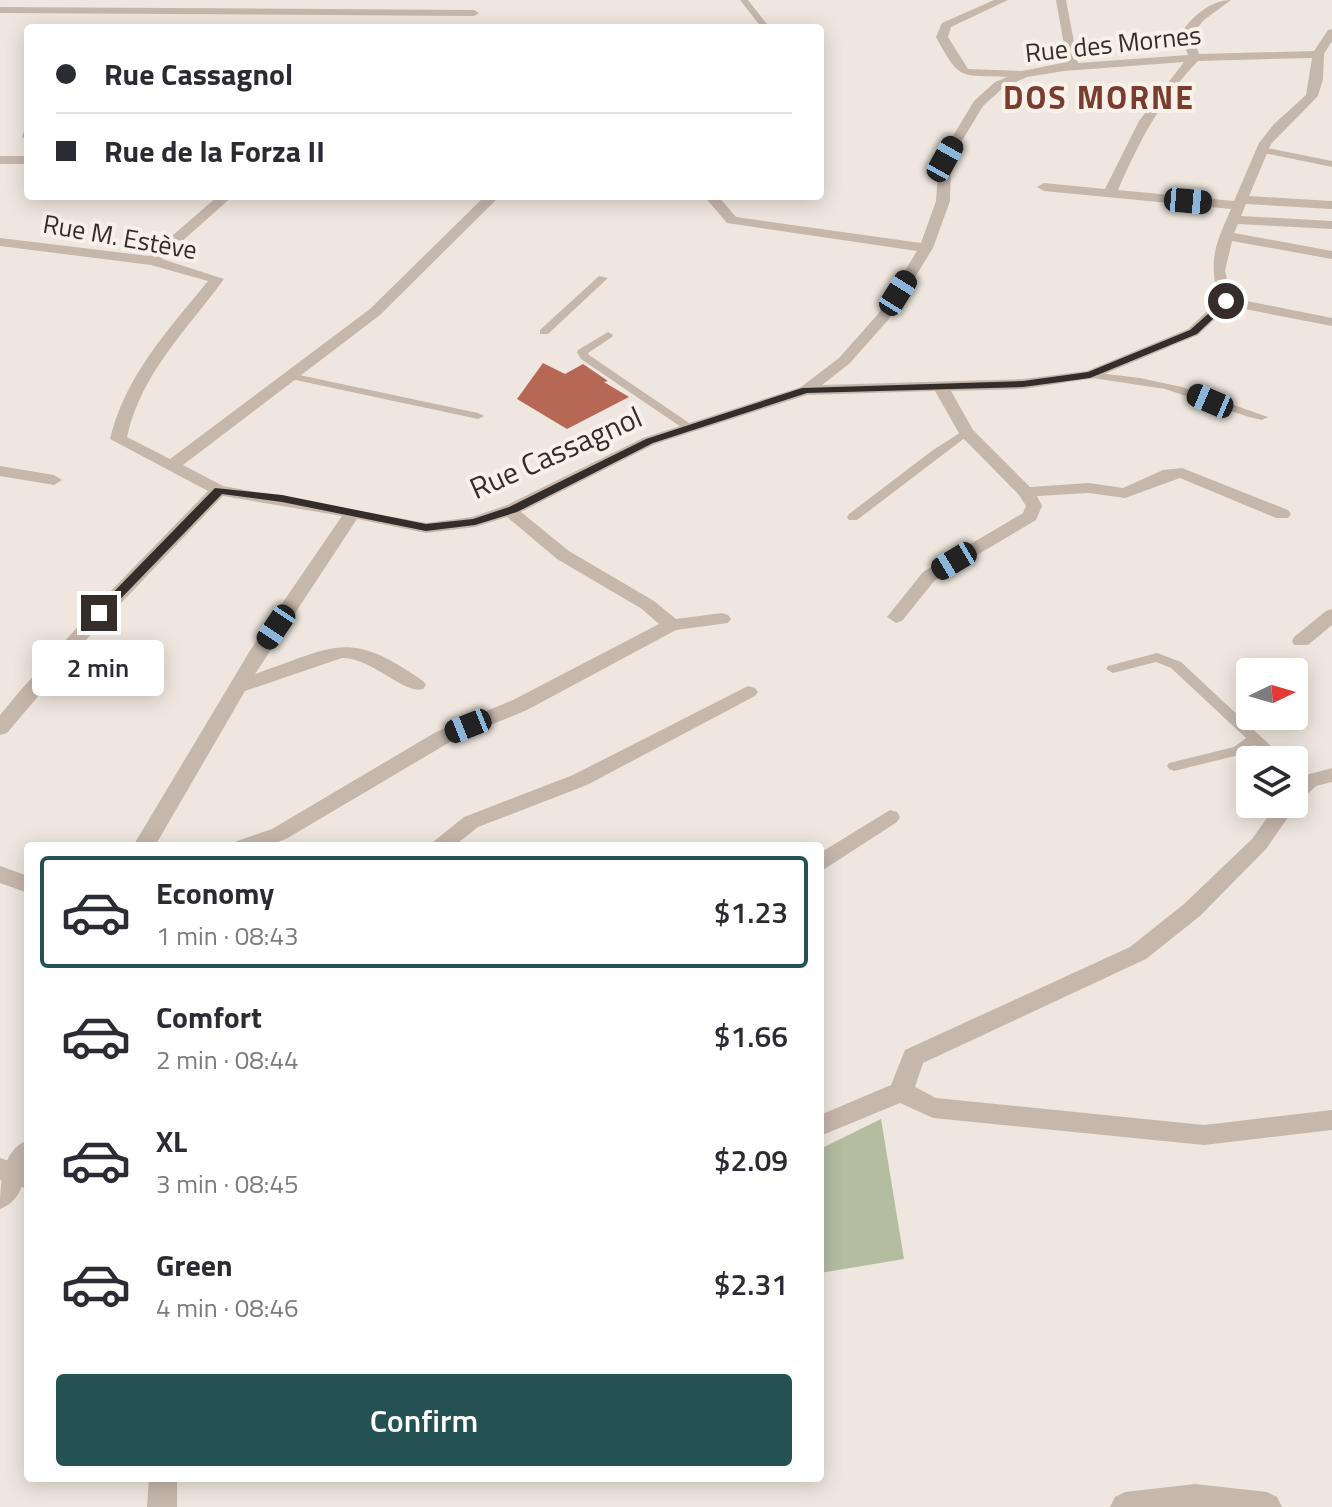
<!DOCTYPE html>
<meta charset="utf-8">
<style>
:root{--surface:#fff;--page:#f2f2f3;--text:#2b2b33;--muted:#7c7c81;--line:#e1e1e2;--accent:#245152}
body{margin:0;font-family:"Titillium Web",sans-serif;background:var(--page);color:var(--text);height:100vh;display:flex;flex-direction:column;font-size:30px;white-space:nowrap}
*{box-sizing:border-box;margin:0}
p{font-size:26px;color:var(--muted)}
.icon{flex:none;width:44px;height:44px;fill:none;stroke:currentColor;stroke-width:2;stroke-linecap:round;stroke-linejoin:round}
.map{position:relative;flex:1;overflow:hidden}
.drawer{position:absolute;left:24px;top:842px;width:800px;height:640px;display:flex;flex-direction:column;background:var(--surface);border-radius:8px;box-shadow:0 4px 20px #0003}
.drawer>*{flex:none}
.guide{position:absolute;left:24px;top:24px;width:800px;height:176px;border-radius:8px;box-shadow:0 4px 20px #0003;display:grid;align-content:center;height:176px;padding:0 32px;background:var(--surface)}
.needle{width:52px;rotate:85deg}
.tools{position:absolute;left:1236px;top:658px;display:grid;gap:16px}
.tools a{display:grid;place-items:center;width:72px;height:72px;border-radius:8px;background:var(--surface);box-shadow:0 4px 20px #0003;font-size:40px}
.end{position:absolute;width:36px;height:36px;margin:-18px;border:10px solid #352d2a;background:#fff;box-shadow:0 0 0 4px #fff}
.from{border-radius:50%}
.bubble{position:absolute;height:56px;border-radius:8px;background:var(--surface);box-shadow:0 4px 20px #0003;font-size:26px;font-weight:600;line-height:56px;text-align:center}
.car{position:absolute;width:24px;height:48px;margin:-24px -12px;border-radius:10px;box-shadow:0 0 6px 2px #0007;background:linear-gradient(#222 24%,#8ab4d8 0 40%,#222 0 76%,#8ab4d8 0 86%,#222 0)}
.guide b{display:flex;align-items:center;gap:28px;height:76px;font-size:30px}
.guide b+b{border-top:2px solid var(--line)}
.guide i{width:20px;height:20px;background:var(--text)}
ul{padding:14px 0 0;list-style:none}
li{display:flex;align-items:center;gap:24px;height:112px;margin:0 16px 12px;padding:0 16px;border:4px solid transparent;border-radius:8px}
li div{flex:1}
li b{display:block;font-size:30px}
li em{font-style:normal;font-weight:600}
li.active{border-color:var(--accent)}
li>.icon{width:72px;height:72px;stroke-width:1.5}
.action{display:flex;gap:16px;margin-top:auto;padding:16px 32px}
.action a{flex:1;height:92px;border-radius:8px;background:var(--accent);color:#fff;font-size:32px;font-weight:600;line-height:92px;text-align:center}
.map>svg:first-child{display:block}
</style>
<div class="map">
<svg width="1332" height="1507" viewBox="0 0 1332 1507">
<rect width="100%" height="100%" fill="#efe7df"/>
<polygon fill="#b4bda0" points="881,1119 904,1259 820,1273 820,1149"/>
<polygon fill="#b76855" points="543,363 565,374 583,364 608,381 604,382 629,397 567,429 517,399"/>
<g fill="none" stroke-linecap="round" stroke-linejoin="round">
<g fill="#c6b7ac" fill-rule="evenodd">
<polygon points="740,0 748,0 770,28 762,28"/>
<polygon points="1262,147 1332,161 1332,167 1259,152 1258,150"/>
<polygon points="599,276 608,278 548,334 540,334 540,330"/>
<polygon points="608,332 613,335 612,337 588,353 589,355 692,425 692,429 684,429 581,359 577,352 578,350"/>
<polygon points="1090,372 1140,378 1182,387 1268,417 1262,420 1249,417 1165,389 1086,377 1086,373"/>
<polygon points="290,373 478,413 484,416 478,419 286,378 286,374"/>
<polygon points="966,429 970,430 970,434 857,520 849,520 847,517 849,514 933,450"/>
<polygon points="1157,653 1181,662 1286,760 1270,760 1255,745 1243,754 1174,771 1169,769 1167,766 1169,763 1234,747 1246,738 1171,668 1156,662 1113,673 1106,669 1108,666"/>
<polygon points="1294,766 1316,781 1314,784 1304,784 1294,778"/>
</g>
<g fill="#c6b7ac" fill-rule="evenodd">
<path d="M994,0H1008L951,27L948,37L968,69L1022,71L1067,62L1056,0H1066L1078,63L1188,55L1180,34C1192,17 1210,0 1231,0L1204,20L1192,34L1199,54L1314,51L1328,30L1332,29V41L1324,54L1323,79L1318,96L1271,144L1249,196L1332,201V209L1246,204L1241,216L1332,221V229L1238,224L1234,233L1332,251V259L1232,241L1225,271L1232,298L1332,318V326L1229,306L1198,335L1095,378L1023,389L951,391L973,430L1030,487L1089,483L1123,488L1163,470L1182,468L1288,510L1291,514L1288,518H1276L1180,478L1125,498L1089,493L1037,496L1042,506L1036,520L935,580L902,621L896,623L887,617L923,572L1023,513L1026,506L1019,495L960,435L935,391L807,395L655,444L521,512L569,551L654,601L676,619L722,613L728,615L731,619L728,623L676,630L527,710L450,742L286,839L267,846H233L237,841L272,829L436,732L513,700L659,624L642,609L557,559L507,517L475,527L426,533L357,519L255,674C335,647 347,628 423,681L426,685L423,689C404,695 373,658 342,658L245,691L155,846H133L251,649L342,516L223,496L86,640L7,733L0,735V715L19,692L100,602L208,491L110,439C125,376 168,330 208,281L151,265L0,246V238L149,256L218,196H233L162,259L224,279C187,330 141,373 127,437L170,459L370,309L485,196H500L380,315L183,465L223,486L426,523L472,517L507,505L643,438L801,387L839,358L878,314L917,251L727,223L704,196H718L736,217L921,243L936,201L939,159L974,101L995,82L1007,77C959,75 960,81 936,37L942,23ZM1312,58L1306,95L1274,124L1259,143L1234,201L1118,190C1139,142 1161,99 1198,61ZM1184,62L1139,121L1105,189L1044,183L1037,187L1044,191L1231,209C1215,245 1208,261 1219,300L1188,329L1087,371L1023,379L822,385L849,364L889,319L933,248L950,201L951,159L983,106L1003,88L1027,77L1064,71Z"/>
<polygon points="0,7 474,10 479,13 474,16 0,13"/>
<polygon points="28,130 28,141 22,137 24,131"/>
<rect x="0" y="156" width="28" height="8"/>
<polygon points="0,466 54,475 62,480 54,485 0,476"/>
<polygon points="1332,609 1332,625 1308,645 1294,645 1292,641 1294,637 1326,611"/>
<polygon points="748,686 755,688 758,692 755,696 587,785 478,827 454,846 428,846 464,817 573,775"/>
<polygon points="1332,768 1332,782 1316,786 1298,803 1266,849 1200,916 1146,959 923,1063 915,1087 936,1098 1204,1125 1332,1110 1332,1130 1204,1145 933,1118 900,1103 820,1136 820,1115 891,1085 905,1050 1130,947 1184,904 1252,839 1277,804 1294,804 1294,784 1302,776"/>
<polygon points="890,810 897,812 900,817 897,822 820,872 820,853"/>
<polygon points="0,866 28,876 28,893 0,883"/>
<path d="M28,1140C28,1164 27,1199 0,1209C0,1185 1,1150 28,1140Z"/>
<polygon points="1195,1484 1267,1492 1277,1497 1282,1507 1110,1507 1115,1497 1125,1492"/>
</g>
<g fill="#c6b7ac" fill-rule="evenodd">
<polygon points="0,1158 28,1167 28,1189 0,1180"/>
<polygon points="149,1478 177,1478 177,1507 147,1507"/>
</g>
</g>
<polygon fill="#352d2a" points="1226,298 1230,303 1197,334 1090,378 1023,387 807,393 653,443 517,512 475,525 426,531 282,502 222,494 104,616 93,613 215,488 282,495 426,524 473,519 509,507 646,439 802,388 1023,381 1088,372 1190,330"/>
<g text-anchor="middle" stroke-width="8" stroke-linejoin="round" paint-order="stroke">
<g font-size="26" fill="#352d2a" stroke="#f8f1ea">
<text transform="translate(1113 44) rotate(-6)" y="9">Rue des Mornes</text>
<text transform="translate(120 237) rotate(10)" y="9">Rue M. Estève</text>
</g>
<g font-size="30" fill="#352d2a" stroke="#f8f1ea">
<text transform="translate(556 453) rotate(-24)" y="10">Rue Cassagnol</text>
</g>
<g font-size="32" font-weight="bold" letter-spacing="2" fill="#7a3c2d" stroke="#f8f1ea">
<text x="1099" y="109">DOS MORNE</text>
</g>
</g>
</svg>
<div class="tools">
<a><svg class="needle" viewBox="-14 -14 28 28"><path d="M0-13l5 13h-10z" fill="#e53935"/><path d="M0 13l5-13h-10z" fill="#7c7c81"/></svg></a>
<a><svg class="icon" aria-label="layers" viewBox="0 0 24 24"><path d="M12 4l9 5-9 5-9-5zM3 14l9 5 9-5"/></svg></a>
</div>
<i class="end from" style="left:1226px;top:301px"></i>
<i class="end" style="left:99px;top:613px"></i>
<div class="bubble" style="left:32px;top:640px;width:132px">2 min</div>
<i class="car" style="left:945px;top:159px;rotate:29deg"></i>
<i class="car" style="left:1188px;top:201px;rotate:95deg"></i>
<i class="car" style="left:898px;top:293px;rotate:32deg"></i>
<i class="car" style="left:1210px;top:401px;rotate:293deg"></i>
<i class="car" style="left:954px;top:561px;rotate:239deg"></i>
<i class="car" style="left:276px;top:627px;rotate:214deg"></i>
<i class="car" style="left:468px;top:726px;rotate:248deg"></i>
<div class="guide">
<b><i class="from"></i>Rue Cassagnol</b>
<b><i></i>Rue de la Forza II</b>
</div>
<section class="drawer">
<ul>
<li class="active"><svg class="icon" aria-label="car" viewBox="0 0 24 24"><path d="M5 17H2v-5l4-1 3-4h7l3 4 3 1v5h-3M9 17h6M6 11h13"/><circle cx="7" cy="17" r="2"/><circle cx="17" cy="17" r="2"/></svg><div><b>Economy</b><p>1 min · 08:43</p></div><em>$1.23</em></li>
<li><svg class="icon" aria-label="car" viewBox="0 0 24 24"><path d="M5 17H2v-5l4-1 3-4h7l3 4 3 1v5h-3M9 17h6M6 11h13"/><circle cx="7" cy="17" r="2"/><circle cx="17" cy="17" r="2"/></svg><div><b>Comfort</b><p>2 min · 08:44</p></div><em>$1.66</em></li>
<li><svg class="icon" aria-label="car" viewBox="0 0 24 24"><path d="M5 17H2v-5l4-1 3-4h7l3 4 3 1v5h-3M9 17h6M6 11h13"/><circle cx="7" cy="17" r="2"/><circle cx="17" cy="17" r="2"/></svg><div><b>XL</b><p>3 min · 08:45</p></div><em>$2.09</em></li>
<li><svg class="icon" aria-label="car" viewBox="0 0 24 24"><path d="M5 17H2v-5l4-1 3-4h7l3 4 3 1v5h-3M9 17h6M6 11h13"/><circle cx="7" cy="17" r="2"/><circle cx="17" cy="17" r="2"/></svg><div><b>Green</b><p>4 min · 08:46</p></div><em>$2.31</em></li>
</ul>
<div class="action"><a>Confirm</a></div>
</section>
</div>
